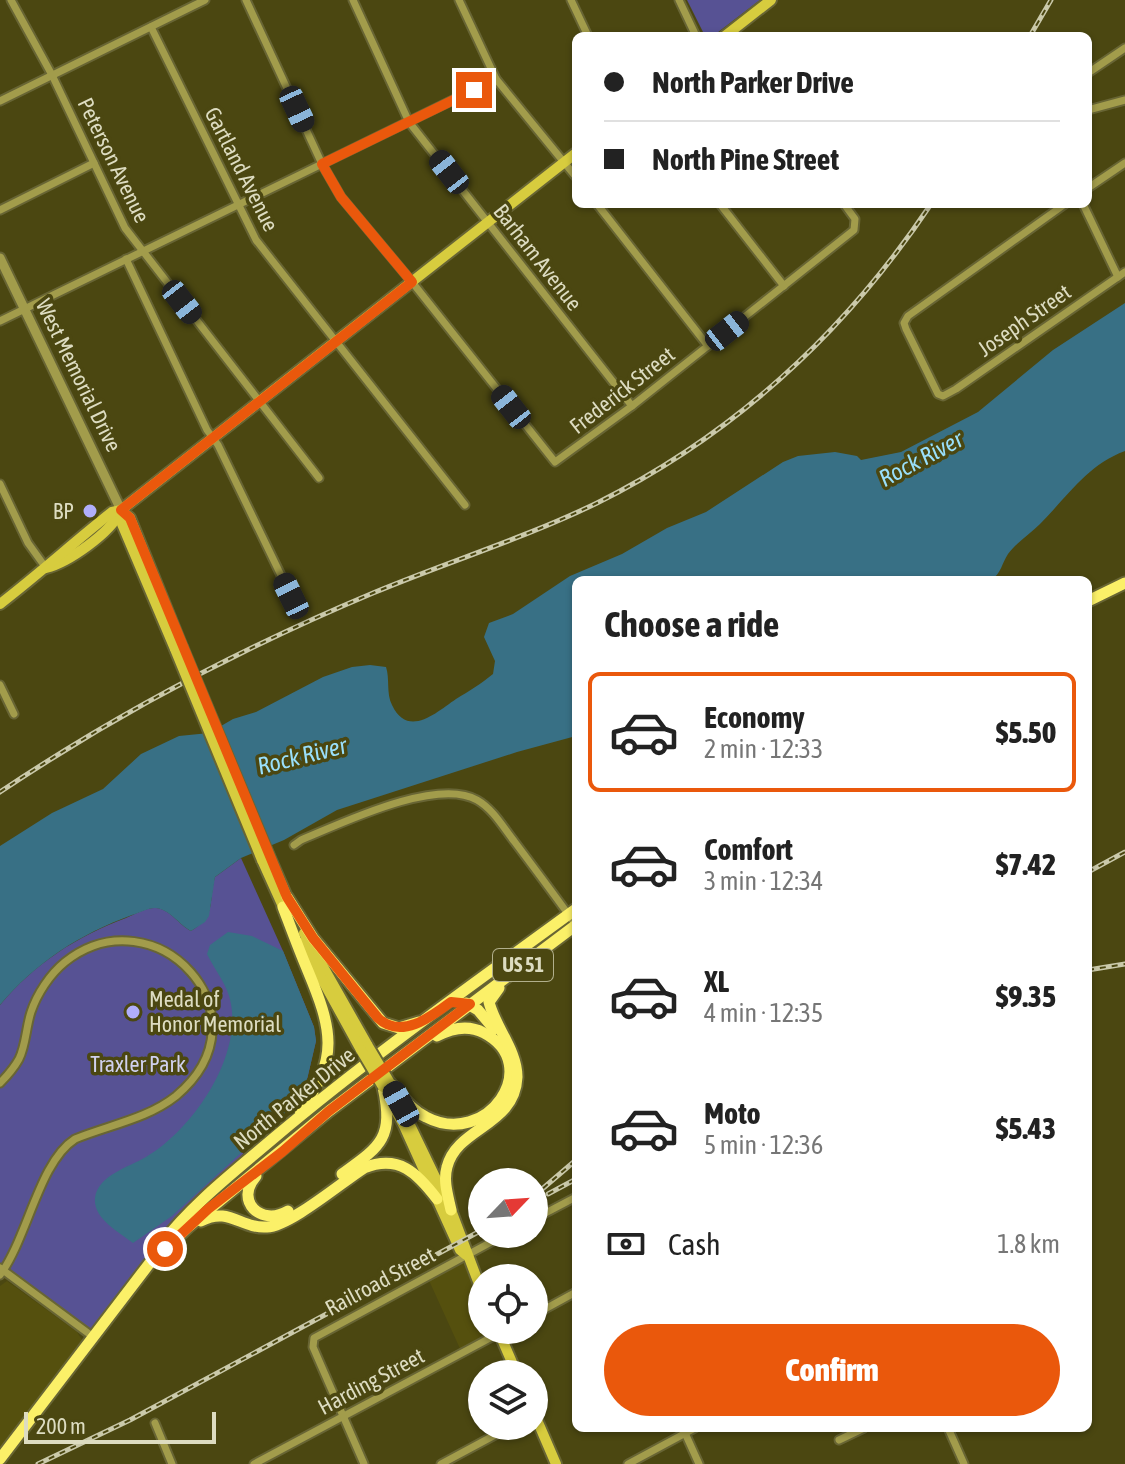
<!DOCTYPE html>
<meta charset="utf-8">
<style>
:root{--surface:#fff;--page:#f6f6f6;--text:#222;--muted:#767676;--line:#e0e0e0;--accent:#ea580c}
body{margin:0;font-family:"Asap Condensed",sans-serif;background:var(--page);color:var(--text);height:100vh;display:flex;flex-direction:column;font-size:30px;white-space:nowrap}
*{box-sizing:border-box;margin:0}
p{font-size:26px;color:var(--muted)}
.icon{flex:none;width:44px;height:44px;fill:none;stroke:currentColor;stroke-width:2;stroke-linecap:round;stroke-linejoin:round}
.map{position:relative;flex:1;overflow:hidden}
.sheet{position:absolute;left:572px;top:576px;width:520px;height:856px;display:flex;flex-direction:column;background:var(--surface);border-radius:12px;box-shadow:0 2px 6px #0004}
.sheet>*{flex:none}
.top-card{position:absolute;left:572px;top:32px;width:520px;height:176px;border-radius:12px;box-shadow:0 2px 6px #0004;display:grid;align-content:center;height:176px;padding:0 32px;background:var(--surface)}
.needle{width:52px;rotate:65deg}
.buttons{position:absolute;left:468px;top:1168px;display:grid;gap:16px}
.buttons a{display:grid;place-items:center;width:80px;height:80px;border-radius:50%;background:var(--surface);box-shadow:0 2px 6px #0004;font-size:40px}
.scale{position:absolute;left:24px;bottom:20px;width:192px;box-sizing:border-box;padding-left:8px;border:4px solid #dddcc1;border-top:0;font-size:22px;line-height:28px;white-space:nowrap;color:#dddcc1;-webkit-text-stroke:6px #4b4711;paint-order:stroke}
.end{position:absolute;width:36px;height:36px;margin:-18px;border:10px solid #ea580c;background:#fff;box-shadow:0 0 0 4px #fff}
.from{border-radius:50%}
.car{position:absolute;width:24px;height:48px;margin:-24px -12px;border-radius:10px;box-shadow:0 0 6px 2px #0007;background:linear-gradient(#222 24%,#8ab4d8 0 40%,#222 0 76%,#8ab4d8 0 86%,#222 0)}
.top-card b{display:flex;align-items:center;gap:28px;height:76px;font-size:30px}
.top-card b+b{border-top:2px solid var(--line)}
.top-card i{width:20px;height:20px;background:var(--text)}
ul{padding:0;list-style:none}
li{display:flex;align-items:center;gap:24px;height:120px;margin:0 16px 12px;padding:0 16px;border:4px solid transparent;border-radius:12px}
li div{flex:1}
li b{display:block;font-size:30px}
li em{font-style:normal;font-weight:800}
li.selected{border-color:var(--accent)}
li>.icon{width:72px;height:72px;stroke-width:1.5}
h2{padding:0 32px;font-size:36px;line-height:96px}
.pay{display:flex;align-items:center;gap:20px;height:88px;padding:0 32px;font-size:30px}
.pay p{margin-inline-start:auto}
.cta{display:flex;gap:16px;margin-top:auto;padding:16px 32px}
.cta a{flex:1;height:92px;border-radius:48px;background:var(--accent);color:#fff;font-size:32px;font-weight:800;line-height:92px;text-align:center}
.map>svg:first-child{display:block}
</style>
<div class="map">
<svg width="1125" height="1464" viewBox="0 0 1125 1464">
<rect width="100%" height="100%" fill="#4b4711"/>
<g fill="#55500e">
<polygon points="466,1255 482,1292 482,1330 498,1330 462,1353 427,1276"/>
<polygon points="7,1281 77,1332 82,1340 0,1452 0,1286"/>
</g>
<g fill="#575294">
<polygon points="687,0 760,0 713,36 705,36"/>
<path d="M241,858L283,951L314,1027L316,1041L305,1088L287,1111L252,1143L92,1336L4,1271L0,1275V1005C34,964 77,936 126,918C135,914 147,907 156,908C170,909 179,925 191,931C217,915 208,902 215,877Z"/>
</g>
<g fill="#387085">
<path d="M1125,303V451C1087,465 1068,496 1040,524C1030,534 1016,543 1008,554C1002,563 1001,574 991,580H576V736L517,752L337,810L284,840L241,858L215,877L209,916L205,922L191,931C179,925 170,909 155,908C148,908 139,913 132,915C80,934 36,962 0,1005V846L52,813L103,789L141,754L179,736L209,733L233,719L256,712L323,677L352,667L370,665L386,667C390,679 386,693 392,705C408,739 437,712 456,699C469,691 481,684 493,674L495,661L484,637L489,623L513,614L570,576L622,554L667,528L706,512L783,462L798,456L835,452L857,456L861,460L901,452L978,412L1053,350Z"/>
<path d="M228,932L252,936L283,951L314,1027L316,1041L305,1088L287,1111L208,1183L172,1216L133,1243C119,1232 93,1219 95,1198C98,1175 129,1167 146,1157C192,1130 241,1059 231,1004C228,985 215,971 207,954L210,945Z"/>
</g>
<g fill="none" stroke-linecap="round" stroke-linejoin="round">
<defs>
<g id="minor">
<polyline points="11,0 52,75 125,228 319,478"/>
<polyline points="246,0 322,164 341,197 412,282 555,462 632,406 854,230 855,219 844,204"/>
<polyline points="353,0 409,122 632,406"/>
<polyline points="459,0 496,79 576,177"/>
<polyline points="571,0 588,36"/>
<polyline points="679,0 696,36"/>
<polyline points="151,27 256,240 465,505"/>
<polyline points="1088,73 1125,48"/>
<polyline points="0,101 205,0"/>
<polyline points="1088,110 1125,100"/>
<polyline points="1088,188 1125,163"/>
<polyline points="597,204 708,346"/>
<polyline points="720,204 784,286"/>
<polyline points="1065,204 908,316 904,323 906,329 938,394 943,396 956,389 1125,272"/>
<polyline points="1083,204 1118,277"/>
<polyline points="0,210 94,163"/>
<polyline points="126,259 207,430 218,445 291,596"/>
<polyline points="0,321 496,79"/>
<polyline points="0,484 28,543 46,568"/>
<polyline points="0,685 14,714"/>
<path d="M294,845L301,840C342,823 437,777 477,800C493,809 503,827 514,841C535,869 556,897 576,925"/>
<path d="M0,1083C7,1076 14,1068 19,1059C26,1045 26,1027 31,1012C37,994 50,974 65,962C155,891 273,1015 176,1096C147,1119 109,1125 75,1139C39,1162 28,1237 0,1275"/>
<polyline points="534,1219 576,1197"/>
<polyline points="0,1268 92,1336"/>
<polyline points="534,1315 576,1292"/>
<polyline points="155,1423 172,1464"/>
<polyline points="948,1428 964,1464"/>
<polyline points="685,1433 699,1464"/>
<polyline points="839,1440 864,1428"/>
<polyline points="254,1464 505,1330"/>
<polyline points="364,1464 313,1347 314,1338 506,1234"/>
<polyline points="441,1464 512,1426"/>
<polyline points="628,1464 695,1428"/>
</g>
<polyline id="tertiary" points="0,258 121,510"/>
<g id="secondary">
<polyline points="725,36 771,0"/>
<polyline points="121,510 130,518 182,647"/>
<polyline points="121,510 122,524 175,649"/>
<path d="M46,568C69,562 110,533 120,512"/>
<path d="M0,604C39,574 74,542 112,512L121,510L576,153"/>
<polyline points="269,856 290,904"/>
<polyline points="262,860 285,911"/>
<polyline points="304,933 368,1046"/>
<polyline points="302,943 361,1050"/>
<polyline points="394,1092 451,1210 482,1292"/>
<polyline points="386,1093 404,1126 460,1250 466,1255"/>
<polyline points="498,1330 517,1374"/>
<polyline points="534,1413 556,1464"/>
</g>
<g id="primary">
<polyline points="1088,601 1125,583"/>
<polyline points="287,897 313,938 383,1023 399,1028 419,1022"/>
<path d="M283,907C291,928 299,950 308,971C331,1026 341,1060 300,1110"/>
<polyline points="466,1003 478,1010 494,1029"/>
<path d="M390,1083C401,1095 411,1110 426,1117C487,1149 545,1065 484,1033C469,1025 452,1028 437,1036"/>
<path d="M342,1174C381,1146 394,1138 383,1087"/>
<path d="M256,1176C234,1201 261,1227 288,1211"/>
<path d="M451,1210C448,1196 443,1181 447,1167C457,1127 515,1126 517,1077C517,1050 495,1027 489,1002L499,988"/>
<path d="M201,1221C229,1206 241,1229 267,1227C290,1226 342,1182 364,1168C399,1154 417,1173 437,1199"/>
<path d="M160,1246C192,1204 235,1171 275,1137C371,1056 475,983 576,909"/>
<polyline points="0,1459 149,1264 188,1227 329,1111 576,925"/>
</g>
</defs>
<use href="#minor" stroke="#686534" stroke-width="11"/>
<use href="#tertiary" stroke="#686534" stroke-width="13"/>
<use href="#secondary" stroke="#686534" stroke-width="14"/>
<use href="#primary" stroke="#686534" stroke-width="15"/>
<use href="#minor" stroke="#a29c4b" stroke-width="7"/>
<use href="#tertiary" stroke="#a29c4b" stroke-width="9"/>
<use href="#secondary" stroke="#d7cc3e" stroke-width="10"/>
<use href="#primary" stroke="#fbf068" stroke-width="11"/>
<defs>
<g id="rail">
<polyline points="1030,36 1051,0"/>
<path d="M0,792C118,713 242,648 373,593C447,562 525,538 597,503C735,434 846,331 931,204"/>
<polyline points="1088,872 1125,852"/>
<polyline points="1088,970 1125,964"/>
<polyline points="548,1194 576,1179"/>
<polyline points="534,1196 576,1160"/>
<polyline points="38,1464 130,1420 482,1230"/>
</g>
</defs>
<use href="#rail" stroke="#cac9aa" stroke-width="5"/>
<use href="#rail" stroke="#4b4711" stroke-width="2" stroke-dasharray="6" stroke-linecap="butt"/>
<defs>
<g id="secondary-bridge">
<polyline points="182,647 269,856"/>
<polyline points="175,649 262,860"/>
<polyline points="368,1046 390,1083"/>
<polyline points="361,1050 383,1087"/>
</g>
</defs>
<use href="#secondary-bridge" stroke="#686534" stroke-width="14" stroke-linecap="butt"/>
<use href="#secondary-bridge" stroke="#d7cc3e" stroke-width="10"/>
</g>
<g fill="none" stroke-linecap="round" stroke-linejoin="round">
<path stroke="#ea580c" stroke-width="10" d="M165,1249L208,1209L282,1152L329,1111L470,1004L451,1002C431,1017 401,1040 378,1018L313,938L287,897L130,518L121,510L412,282L341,197L322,164L474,90"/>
</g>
<g fill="#b0aefa" stroke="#4b4711" stroke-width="3">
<circle cx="90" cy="511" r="8"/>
<circle cx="133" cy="1012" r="8"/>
</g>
<g text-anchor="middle" stroke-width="7" stroke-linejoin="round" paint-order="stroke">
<rect fill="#4b4711" stroke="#b1af8c" stroke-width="2" x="493" y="949" width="60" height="32" rx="6"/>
<g font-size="20" font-weight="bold" fill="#dddcc1">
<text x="523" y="972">US 51</text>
</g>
<g font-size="22" fill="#dddcc1" stroke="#4b4711">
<text transform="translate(114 160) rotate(64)" y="8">Peterson Avenue</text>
<text transform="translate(242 169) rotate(63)" y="8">Gartland Avenue</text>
<text transform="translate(538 257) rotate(52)" y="8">Barham Avenue</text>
<text transform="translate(1024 320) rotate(-35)" y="8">Joseph Street</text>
<text transform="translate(79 375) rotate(64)" y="8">West Memorial Drive</text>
<text transform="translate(622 390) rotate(-38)" y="8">Frederick Street</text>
<text transform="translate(294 1098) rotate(-39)" y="8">North Parker Drive</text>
<text transform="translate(380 1281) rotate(-28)" y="8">Railroad Street</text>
<text transform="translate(371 1381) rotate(-28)" y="8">Harding Street</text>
</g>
<g font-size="22" fill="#dddcc1" stroke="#4b4711" text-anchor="end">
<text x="74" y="519">BP</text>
<text x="149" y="1007" text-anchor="start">Medal of<tspan x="149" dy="25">Honor Memorial</tspan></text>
</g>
<g font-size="22" fill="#d0d1ee" stroke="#4b4711">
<text x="138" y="1072">Traxler Park</text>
</g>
<g font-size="24" font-style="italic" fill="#99dffb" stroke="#4b4711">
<text transform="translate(921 459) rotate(-28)" y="8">Rock River</text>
<text transform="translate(302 756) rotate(-14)" y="8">Rock River</text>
</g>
</g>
</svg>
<div class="buttons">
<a><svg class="needle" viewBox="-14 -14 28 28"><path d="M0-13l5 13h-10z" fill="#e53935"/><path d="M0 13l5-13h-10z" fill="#767676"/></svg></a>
<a><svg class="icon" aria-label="locate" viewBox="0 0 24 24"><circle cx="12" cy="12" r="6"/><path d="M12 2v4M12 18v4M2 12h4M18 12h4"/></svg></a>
<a><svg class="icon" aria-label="layers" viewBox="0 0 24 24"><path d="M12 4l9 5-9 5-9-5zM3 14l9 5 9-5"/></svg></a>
</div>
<div class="scale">200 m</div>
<i class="end from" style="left:165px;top:1249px"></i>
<i class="end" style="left:474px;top:90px"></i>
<i class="car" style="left:297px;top:109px;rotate:155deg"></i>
<i class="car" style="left:449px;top:172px;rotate:322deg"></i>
<i class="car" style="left:182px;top:302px;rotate:142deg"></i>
<i class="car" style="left:727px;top:331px;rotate:52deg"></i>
<i class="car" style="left:511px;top:407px;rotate:322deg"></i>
<i class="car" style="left:291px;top:596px;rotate:334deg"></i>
<i class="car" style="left:401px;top:1104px;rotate:331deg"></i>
<div class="top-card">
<b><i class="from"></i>North Parker Drive</b>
<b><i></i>North Pine Street</b>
</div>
<section class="sheet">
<h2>Choose a ride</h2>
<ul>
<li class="selected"><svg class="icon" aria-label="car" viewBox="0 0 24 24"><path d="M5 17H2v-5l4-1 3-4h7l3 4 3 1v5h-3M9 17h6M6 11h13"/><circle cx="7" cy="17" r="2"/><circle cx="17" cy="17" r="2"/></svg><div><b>Economy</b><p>2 min · 12:33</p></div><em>$5.50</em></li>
<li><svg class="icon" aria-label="car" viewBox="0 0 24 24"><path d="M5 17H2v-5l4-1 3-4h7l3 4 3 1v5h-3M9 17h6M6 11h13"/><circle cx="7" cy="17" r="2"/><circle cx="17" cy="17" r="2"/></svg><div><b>Comfort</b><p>3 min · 12:34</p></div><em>$7.42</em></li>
<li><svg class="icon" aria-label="car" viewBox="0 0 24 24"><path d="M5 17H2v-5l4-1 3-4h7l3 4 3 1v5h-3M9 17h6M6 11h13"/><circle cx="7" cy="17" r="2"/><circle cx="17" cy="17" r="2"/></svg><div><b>XL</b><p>4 min · 12:35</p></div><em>$9.35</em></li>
<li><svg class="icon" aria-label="car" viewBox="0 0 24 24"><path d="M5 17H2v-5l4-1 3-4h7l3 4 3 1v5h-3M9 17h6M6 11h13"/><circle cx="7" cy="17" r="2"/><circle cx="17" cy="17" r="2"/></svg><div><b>Moto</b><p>5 min · 12:36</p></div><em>$5.43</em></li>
</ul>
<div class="pay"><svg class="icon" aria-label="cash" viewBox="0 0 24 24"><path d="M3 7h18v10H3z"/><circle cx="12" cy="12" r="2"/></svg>Cash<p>1.8 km</p></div>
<div class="cta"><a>Confirm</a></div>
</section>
</div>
